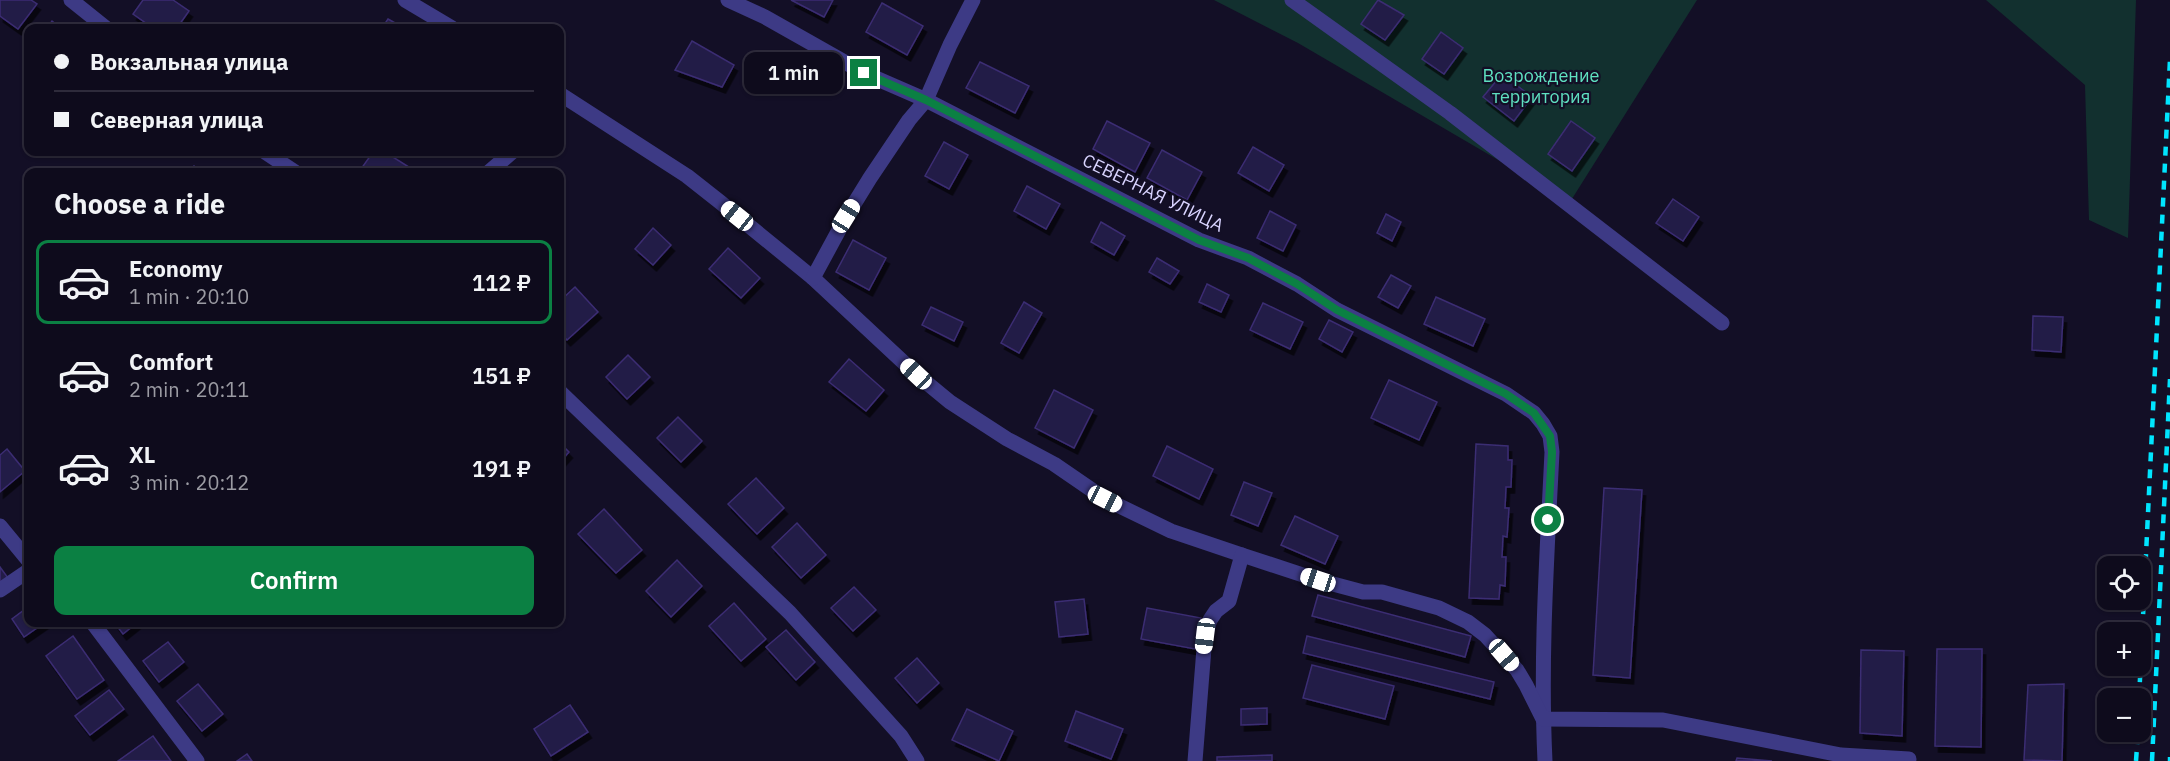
<!DOCTYPE html>
<meta charset="utf-8">
<style>
:root{--surface:#0e0b1c;--page:#171425;--text:#f1f3f6;--muted:#9b9ba3;--line:#2e2b3b;--accent:#0b8043}
body{margin:0;font-family:"IBM Plex Sans",sans-serif;background:var(--page);color:var(--text);height:100vh;display:flex;flex-direction:column;font-size:22px;white-space:nowrap}
*{box-sizing:border-box;margin:0}
p{font-size:20px;color:var(--muted)}
.icon{flex:none;width:33px;height:33px;fill:none;stroke:currentColor;stroke-width:2;stroke-linecap:round;stroke-linejoin:round}
.map{position:relative;flex:1;overflow:hidden}
.details{position:absolute;left:24px;top:168px;width:540px;height:459px;display:flex;flex-direction:column;background:var(--surface);border-radius:12px;box-shadow:0 2px 4px #0004,0 0 0 2px var(--line)}
.details>*{flex:none}
.hud{position:absolute;left:24px;top:24px;width:540px;height:132px;border-radius:12px;box-shadow:0 2px 4px #0004,0 0 0 2px var(--line);display:grid;align-content:center;height:132px;padding:0 30px;background:var(--surface)}
.controls{position:absolute;left:2097px;top:556px;display:grid;gap:12px}
.controls a{display:grid;place-items:center;width:54px;height:54px;border-radius:12px;background:var(--surface);box-shadow:0 2px 4px #0004,0 0 0 2px var(--line);font-size:30px}
.end{position:absolute;width:27px;height:27px;margin:-14px;border:8px solid #0b8043;background:#fff;box-shadow:0 0 0 3px #fff}
.from{border-radius:50%}
.bubble{position:absolute;height:42px;border-radius:12px;background:var(--surface);box-shadow:0 2px 4px #0004,0 0 0 2px var(--line);font-size:20px;font-weight:600;line-height:42px;text-align:center}
.car{position:absolute;width:18px;height:36px;margin:-18px -9px;border-radius:8px;box-shadow:0 0 4px 2px #0007;background:linear-gradient(#fff 24%,#345 0 40%,#fff 0 76%,#345 0 86%,#fff 0)}
.hud b{display:flex;align-items:center;gap:21px;height:57px;font-size:22px}
.hud b+b{border-top:2px solid var(--line)}
.hud i{width:15px;height:15px;background:var(--text)}
ul{padding:0;list-style:none}
li{display:flex;align-items:center;gap:18px;height:84px;margin:0 12px 9px;padding:0 18px;border:3px solid transparent;border-radius:12px}
li div{flex:1}
li b{display:block;font-size:22px}
li em{font-style:normal;font-weight:600}
li.selected{border-color:var(--accent)}
li>.icon{width:54px;height:54px;stroke-width:1.5}
h2{padding:0 30px;font-size:27px;line-height:72px}
.cta{display:flex;gap:12px;margin-top:auto;padding:12px 30px}
.cta a{flex:1;height:69px;border-radius:12px;background:var(--accent);color:#fff;font-size:24px;font-weight:600;line-height:69px;text-align:center}
.map>svg:first-child{display:block}
</style>
<div class="map">
<svg width="2170" height="761" viewBox="0 0 2170 761">
<defs>
<filter id="shadow"><feDropShadow dx="3.5" dy="6" stdDeviation="0" flood-color="#0009"/></filter>
</defs>
<rect width="100%" height="100%" fill="#130f26"/>
<g fill="#12302f">
<polygon points="1214,0 1697,0 1570,202 1298,43"/>
<polygon points="1986,0 2136,0 2128,238 2089,220 2085,85"/>
</g>
<g fill="#241b47" stroke="#3b2d73" stroke-width="1.5" filter="url(#shadow)">
<polygon points="0,0 31,0 37,4 18,29 0,16"/>
<polygon points="143,0 173,0 189,11 177,28 153,28 133,14"/>
<polygon points="791,0 833,0 824,17"/>
<polygon points="1378,0 1404,15 1385,40 1361,24"/>
<polygon points="882,3 923,26 907,55 866,32"/>
<polygon points="388,19 404,28 382,28"/>
<polygon points="52,21 61,28 47,28"/>
<polygon points="1441,32 1463,48 1444,74 1422,59"/>
<polygon points="692,41 734,65 722,87 675,70"/>
<polygon points="980,62 1029,86 1015,113 966,88"/>
<polygon points="1502,74 1532,97 1514,121 1483,97"/>
<polygon points="1107,121 1150,143 1135,172 1093,149"/>
<polygon points="1571,121 1595,138 1572,171 1548,154"/>
<polygon points="944,142 968,155 949,189 925,176"/>
<polygon points="1253,147 1284,165 1269,191 1238,173"/>
<polygon points="1162,150 1202,172 1187,200 1147,178"/>
<polygon points="373,152 385,152 412,169 410,172 365,172 361,169"/>
<polygon points="194,166 200,172 187,172"/>
<polygon points="1027,186 1060,204 1046,229 1014,211"/>
<polygon points="1673,199 1699,217 1683,241 1656,223"/>
<polygon points="1270,211 1296,225 1283,251 1257,238"/>
<polygon points="1386,214 1401,222 1392,241 1377,233"/>
<polygon points="1101,222 1125,236 1114,255 1091,242"/>
<polygon points="653,228 671,245 653,265 635,249"/>
<polygon points="853,240 886,258 869,290 836,272"/>
<polygon points="728,248 760,278 741,298 709,269"/>
<polygon points="1157,258 1179,271 1170,284 1149,272"/>
<polygon points="1391,275 1411,286 1398,308 1378,297"/>
<polygon points="1207,284 1229,295 1221,312 1199,302"/>
<polygon points="575,287 598,312 567,340 560,332 560,301"/>
<polygon points="1436,297 1485,319 1473,346 1424,324"/>
<polygon points="1024,302 1042,313 1019,353 1001,343"/>
<polygon points="1263,303 1303,322 1290,349 1250,330"/>
<polygon points="931,307 963,322 954,341 922,325"/>
<polygon points="2033,316 2063,317 2061,352 2032,350"/>
<polygon points="1329,320 1353,332 1342,352 1319,339"/>
<polygon points="628,355 650,377 627,399 606,377"/>
<polygon points="849,359 884,390 866,411 829,382"/>
<polygon points="1389,380 1437,402 1419,440 1371,418"/>
<polygon points="1054,390 1093,410 1074,448 1035,428"/>
<polygon points="678,417 702,441 681,462 657,438"/>
<polygon points="560,443 569,452 560,462"/>
<polygon points="1476,444 1508,446 1508,460 1512,460 1511,487 1506,487 1505,508 1509,508 1507,537 1503,536 1502,557 1506,557 1505,586 1500,585 1499,599 1469,598"/>
<polygon points="1167,446 1213,469 1199,499 1153,476"/>
<polygon points="7,449 25,471 0,492 0,455"/>
<polygon points="756,478 784,508 757,534 728,504"/>
<polygon points="1244,482 1272,493 1258,526 1231,515"/>
<polygon points="1604,488 1642,490 1630,678 1593,675"/>
<polygon points="604,509 642,550 616,573 578,534"/>
<polygon points="1295,516 1338,536 1325,564 1281,545"/>
<polygon points="797,523 826,555 801,578 772,547"/>
<polygon points="677,560 702,586 671,617 646,591"/>
<polygon points="0,567 8,578 0,583"/>
<polygon points="854,587 876,610 853,631 831,608"/>
<polygon points="1318,595 1471,636 1465,657 1312,616"/>
<polygon points="1084,599 1088,634 1059,637 1055,602"/>
<polygon points="734,603 766,639 741,661 709,626"/>
<polygon points="28,607 28,622 44,623 24,637 12,619"/>
<polygon points="1147,608 1201,618 1195,649 1141,639"/>
<polygon points="114,622 138,622 123,634"/>
<polygon points="786,630 815,662 796,680 766,647"/>
<polygon points="73,636 104,680 77,699 46,656"/>
<polygon points="1307,636 1494,682 1490,699 1303,653"/>
<polygon points="168,642 184,662 159,682 143,661"/>
<polygon points="1937,649 1982,649 1981,747 1935,746"/>
<polygon points="1861,650 1904,651 1902,736 1860,733"/>
<polygon points="917,658 939,683 917,703 895,678"/>
<polygon points="1312,665 1394,686 1385,719 1303,698"/>
<polygon points="198,684 223,714 202,731 177,701"/>
<polygon points="2064,684 2062,761 2024,760 2028,685"/>
<polygon points="109,690 124,709 90,735 75,716"/>
<polygon points="570,705 588,732 551,756 534,729"/>
<polygon points="1267,708 1267,724 1241,725 1241,709"/>
<polygon points="967,709 1013,731 999,761 952,740"/>
<polygon points="1076,711 1123,729 1111,759 1065,741"/>
<polygon points="153,736 171,761 118,761"/>
<polygon points="247,754 252,761 237,761"/>
<polygon points="1272,755 1272,761 1217,761 1217,757"/>
<polygon points="1737,758 1772,761 1736,761"/>
</g>
<g fill="none" stroke-linecap="round" stroke-linejoin="round">
<g stroke="#3d3a85" stroke-width="15">
<polyline points="71,0 106,28"/>
<polyline points="405,0 452,28"/>
<path d="M728,0L765,17L864,73L926,100L1199,240L1248,258L1297,284L1337,310L1506,394L1534,413L1543,424L1550,436L1552,452C1547,555 1540,658 1545,761"/>
<polyline points="1292,0 1450,113 1722,323"/>
<polyline points="560,94 687,176 720,202 813,278 916,374 950,402 1007,439 1054,464 1105,499 1171,531 1242,555"/>
<polyline points="265,152 295,172"/>
<polyline points="489,172 512,152"/>
<polyline points="813,278 846,217 870,178 909,120 926,100 950,45 973,0"/>
<polyline points="560,392 790,613 901,736 917,761"/>
<polyline points="0,526 28,560"/>
<polyline points="0,590 28,571"/>
<polyline points="92,622 197,761"/>
<polyline points="1195,761 1205,636 1210,620 1216,611 1229,601 1242,555 1318,580 1363,592 1382,592 1439,608 1468,622 1485,635 1517,670 1526,685 1543,719 1663,720 1841,755 1909,759 1908,761"/>
</g>
<g stroke="#00e5ff" stroke-width="4.5" stroke-dasharray="9 8" stroke-linecap="butt">
<polyline points="2139,699 2170,59"/>
<polyline points="2136,761 2138,732"/>
<polyline points="2152,761 2170,379"/>
<polyline points="2170,761 2170,757"/>
</g>
</g>
<g fill="none" stroke-linecap="round" stroke-linejoin="round">
<polyline stroke="#0b8043" stroke-width="8" points="864,73 926,100 1199,240 1248,258 1297,284 1337,310 1506,394 1534,413 1550,436 1552,452 1548,520"/>
</g>
<g text-anchor="middle" stroke-width="4.5" stroke-linejoin="round" paint-order="stroke">
<g font-size="18" fill="#5fe0c0" stroke="#130f26">
<text x="1541" y="82">Возрождение<tspan x="1541" dy="21">территория</tspan></text>
</g>
<g font-size="18" fill="#d9d4ff" stroke="#130f26">
<text transform="translate(1153 193) rotate(26)" y="6">СЕВЕРНАЯ УЛИЦА</text>
</g>
</g>
</svg>
<div class="controls">
<a><svg class="icon" aria-label="locate" viewBox="0 0 24 24"><circle cx="12" cy="12" r="6"/><path d="M12 2v4M12 18v4M2 12h4M18 12h4"/></svg></a>
<a>+</a>
<a>−</a>
</div>
<i class="end from" style="left:1548px;top:520px"></i>
<i class="end" style="left:864px;top:73px"></i>
<div class="bubble" style="left:744px;top:52px;width:99px">1 min</div>
<i class="car" style="left:737px;top:216px;rotate:309deg"></i>
<i class="car" style="left:846px;top:216px;rotate:32deg"></i>
<i class="car" style="left:916px;top:374px;rotate:313deg"></i>
<i class="car" style="left:1105px;top:499px;rotate:117deg"></i>
<i class="car" style="left:1318px;top:580px;rotate:288deg"></i>
<i class="car" style="left:1205px;top:636px;rotate:187deg"></i>
<i class="car" style="left:1504px;top:655px;rotate:139deg"></i>
<div class="hud">
<b><i class="from"></i>Вокзальная улица</b>
<b><i></i>Северная улица</b>
</div>
<section class="details">
<h2>Choose a ride</h2>
<ul>
<li class="selected"><svg class="icon" aria-label="car" viewBox="0 0 24 24"><path d="M5 17H2v-5l4-1 3-4h7l3 4 3 1v5h-3M9 17h6M6 11h13"/><circle cx="7" cy="17" r="2"/><circle cx="17" cy="17" r="2"/></svg><div><b>Economy</b><p>1 min · 20:10</p></div><em>112 ₽</em></li>
<li><svg class="icon" aria-label="car" viewBox="0 0 24 24"><path d="M5 17H2v-5l4-1 3-4h7l3 4 3 1v5h-3M9 17h6M6 11h13"/><circle cx="7" cy="17" r="2"/><circle cx="17" cy="17" r="2"/></svg><div><b>Comfort</b><p>2 min · 20:11</p></div><em>151 ₽</em></li>
<li><svg class="icon" aria-label="car" viewBox="0 0 24 24"><path d="M5 17H2v-5l4-1 3-4h7l3 4 3 1v5h-3M9 17h6M6 11h13"/><circle cx="7" cy="17" r="2"/><circle cx="17" cy="17" r="2"/></svg><div><b>XL</b><p>3 min · 20:12</p></div><em>191 ₽</em></li>
</ul>
<div class="cta"><a>Confirm</a></div>
</section>
</div>
